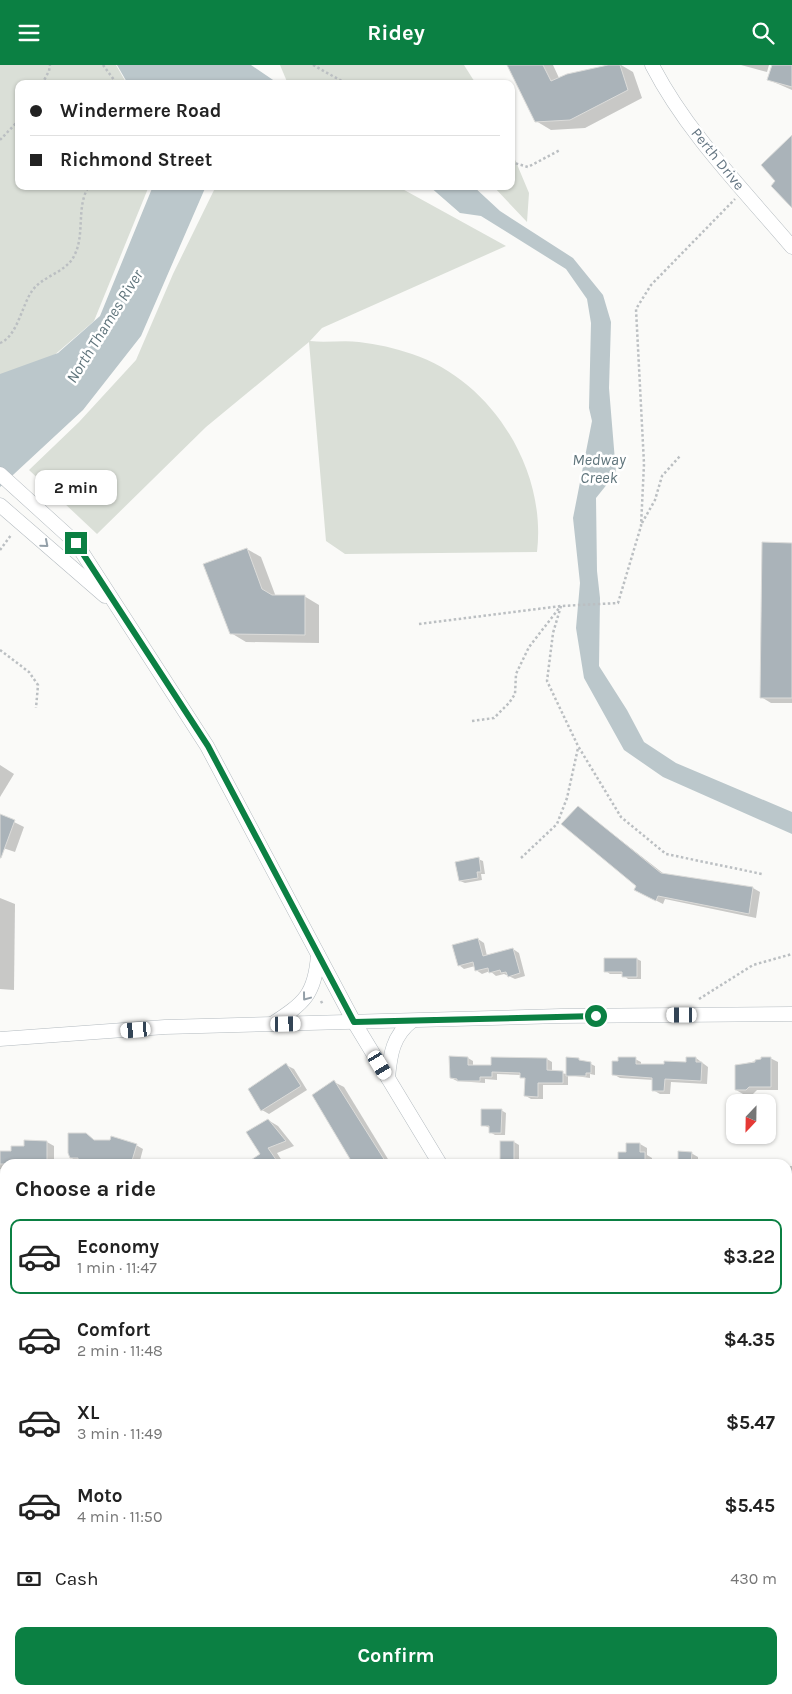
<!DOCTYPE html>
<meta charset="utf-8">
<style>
:root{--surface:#fff;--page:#f6f6f6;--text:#222;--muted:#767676;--line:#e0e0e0;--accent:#0b8043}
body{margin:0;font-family:Karla,sans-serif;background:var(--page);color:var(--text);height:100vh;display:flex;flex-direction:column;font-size:19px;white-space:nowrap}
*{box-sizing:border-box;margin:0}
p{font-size:16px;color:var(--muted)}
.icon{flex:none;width:28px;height:28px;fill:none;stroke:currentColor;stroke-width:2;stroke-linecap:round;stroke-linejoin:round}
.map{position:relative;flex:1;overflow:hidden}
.drawer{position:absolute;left:0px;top:1094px;width:792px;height:536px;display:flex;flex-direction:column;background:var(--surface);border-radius:15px 15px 0 0;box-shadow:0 1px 4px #0004}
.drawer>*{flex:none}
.banner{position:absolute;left:15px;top:15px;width:500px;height:110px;border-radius:10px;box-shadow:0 1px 4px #0004;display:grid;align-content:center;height:110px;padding:0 15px;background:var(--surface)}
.needle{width:32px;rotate:202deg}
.buttons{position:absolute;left:726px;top:1029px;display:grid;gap:10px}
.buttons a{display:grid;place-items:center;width:50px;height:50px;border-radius:10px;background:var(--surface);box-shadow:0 1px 4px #0004;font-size:25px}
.end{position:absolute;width:22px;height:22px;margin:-11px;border:6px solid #0b8043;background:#fff;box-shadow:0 0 0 2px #fff}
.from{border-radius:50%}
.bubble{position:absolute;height:35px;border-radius:10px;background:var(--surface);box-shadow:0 1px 4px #0004;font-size:16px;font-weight:700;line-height:35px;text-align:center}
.car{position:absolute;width:15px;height:30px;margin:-15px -8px;border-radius:6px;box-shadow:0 0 4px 1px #0007;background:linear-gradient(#fff 24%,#345 0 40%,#fff 0 76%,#345 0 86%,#fff 0)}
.banner b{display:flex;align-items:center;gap:18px;height:48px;font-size:19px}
.banner b+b{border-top:1px solid var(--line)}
.banner i{width:12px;height:12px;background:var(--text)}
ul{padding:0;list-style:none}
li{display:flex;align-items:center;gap:15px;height:75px;margin:0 10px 8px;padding:0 5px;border:2px solid transparent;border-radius:10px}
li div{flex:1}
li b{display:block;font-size:19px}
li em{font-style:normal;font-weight:700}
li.current{border-color:var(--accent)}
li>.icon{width:45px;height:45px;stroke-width:1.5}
h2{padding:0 15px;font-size:22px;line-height:60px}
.pay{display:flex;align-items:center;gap:12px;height:55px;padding:0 15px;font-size:19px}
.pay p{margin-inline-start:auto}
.action{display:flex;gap:10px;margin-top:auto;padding:10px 15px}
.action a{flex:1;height:58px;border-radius:10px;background:var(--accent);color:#fff;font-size:20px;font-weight:700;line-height:58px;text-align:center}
header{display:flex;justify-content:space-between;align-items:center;height:65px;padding:0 15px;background:var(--accent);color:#fff;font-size:22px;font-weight:700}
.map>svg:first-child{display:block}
</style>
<header><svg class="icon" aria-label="menu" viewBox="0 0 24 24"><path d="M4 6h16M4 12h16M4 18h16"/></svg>Ridey<svg class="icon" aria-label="search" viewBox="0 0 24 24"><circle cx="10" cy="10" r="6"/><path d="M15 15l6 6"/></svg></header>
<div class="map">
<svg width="792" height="1629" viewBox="0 0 792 1629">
<rect width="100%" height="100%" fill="#fafaf8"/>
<g fill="#dadfd7">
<polygon points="0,0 116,0 127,19 19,19 19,121 149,121 94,256 52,292 0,311"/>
<polygon points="280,0 464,0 476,19 288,19"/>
<polygon points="511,85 529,128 527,157 493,121 511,121"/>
<path d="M216,121H397L506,181L322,263L310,276C326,278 343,275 359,277C377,279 395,283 412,289C491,315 547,404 537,487L345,489L326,476L309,277L206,362L97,469L29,405L79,357L136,295L173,209Z"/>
</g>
<g fill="#bbc7cb">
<polygon points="117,0 251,0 279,19 128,19"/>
<polygon points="153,121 206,121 141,271 83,345 0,422 0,309 58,288 100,251"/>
<polygon points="429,121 473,121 500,146 573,193 603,230 611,257 609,323 616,408 596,433 597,506 600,533 599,601 627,645 644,677 676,698 792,747 792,769 663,712 624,685 584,613 576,563 580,518 573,453 592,356 589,343 591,258 587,234 566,204 481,151 460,148"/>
</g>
<g fill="#0003">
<polygon points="509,0 553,0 559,13 612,0 621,0 633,7 642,33 585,63 551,65 536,56"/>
<polygon points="741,0 769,0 767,7"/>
<polygon points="773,0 792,0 792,25 769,15"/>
<polygon points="792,479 792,638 771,638 761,632"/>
<polygon points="247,484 261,492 276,532 304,531 319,540 319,578 246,577 231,568"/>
<polygon points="0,700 14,709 0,732"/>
<polygon points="578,742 664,809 753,823 760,827 756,853 665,834 663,839 643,829"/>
<polygon points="0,750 24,762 15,787 0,782"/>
<polygon points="478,794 483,796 485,809 481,809 482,815 465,818 460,816"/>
<polygon points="0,833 15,839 14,925 0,924"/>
<polygon points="478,874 484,878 487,891 513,884 519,888 525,911 515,914 504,909 496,911 490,906 482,909 476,905 475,901 464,904 459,900"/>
<polygon points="637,894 641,896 641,914 628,914 623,909 610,909 606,906"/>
<polygon points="468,993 473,996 473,1001 492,1002 492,993 547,994 552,997 552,1007 567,1009 567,994 585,996 595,1001 595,1010 590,1009 590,1013 568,1010 568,1020 543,1020 543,1034 531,1034 526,1031 526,1015 522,1010 497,1009 497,1015 485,1014 485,1018 457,1016 451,1013"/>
<polygon points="687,993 696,993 708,1002 707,1019 671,1017 670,1029 660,1029 653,1025 654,1015 620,1013 613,1009 635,994 641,997 641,1000 687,998"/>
<polygon points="770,993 778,997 778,1025 757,1025 753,1029 743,1029 736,1025 747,998"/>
<polygon points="286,1000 294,1004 307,1025 269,1049 262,1045"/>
<polygon points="334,1017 344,1022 391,1099 355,1099"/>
<polygon points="501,1045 506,1048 505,1070 495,1070 490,1067 490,1063 483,1060"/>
<polygon points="268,1055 278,1061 294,1081 277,1088 284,1099 250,1099 262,1090"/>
<polygon points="85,1069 96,1076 136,1080 143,1084 139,1099 79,1099 71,1092"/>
<polygon points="47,1077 54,1081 54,1099 5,1099 5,1105 0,1104 0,1087 13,1088"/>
<polygon points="514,1077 519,1080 519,1098 506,1098 501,1096 501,1078"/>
<polygon points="640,1079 647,1083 647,1090 652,1093 652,1097 679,1098 691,1088 698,1092 698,1099 619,1099"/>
<polygon points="789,1101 792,1101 792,1123 788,1121"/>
<polygon points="5,1195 5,1263 3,1264 0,1262 0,1198"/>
<polygon points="788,1216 792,1216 792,1239 788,1239 788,1248"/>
<polygon points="790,1336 792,1336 792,1356 789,1355"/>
<polygon points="0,1340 4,1342 0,1349"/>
<rect x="788" y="1478" width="4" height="9"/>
<rect x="0" y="1488" width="5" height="33"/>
<polygon points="788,1561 792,1562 792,1586 789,1584"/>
<rect x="0" y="1564" width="5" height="28"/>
<polygon points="156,1625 192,1625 190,1629 154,1629"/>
<rect x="364" y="1625" width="94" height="4"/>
<polygon points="461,1625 517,1625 510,1629 463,1629"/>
<polygon points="561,1625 630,1625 630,1626 625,1629 554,1629"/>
<polygon points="667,1625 680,1625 673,1629"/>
</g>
<g fill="#aab3b9" stroke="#dcdcda">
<polygon points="507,0 543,0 551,16 567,9 608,0 620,0 628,25 570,55 535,57"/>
<polygon points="772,0 792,0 792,22 767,15"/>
<polygon points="792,70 792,143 771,121 775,116 761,100"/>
<polygon points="762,477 792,478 792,633 760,633"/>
<polygon points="247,483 262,524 272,530 305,530 305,570 230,569 203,499"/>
<polygon points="578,741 661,808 753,822 749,849 658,831 656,836 634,825 636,821 561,759"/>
<polygon points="0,749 15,755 1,793 0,793"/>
<polygon points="479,792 481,807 477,807 478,813 459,816 455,797"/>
<polygon points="478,873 483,891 513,883 520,908 508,912 506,907 501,908 500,905 489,908 488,903 475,906 473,897 458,901 452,880"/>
<polygon points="604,893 637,893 637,912 622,912 622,907 604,907"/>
<polygon points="449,991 468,992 468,1000 491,1000 491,992 547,993 547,1005 563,1006 563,1018 538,1018 538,1032 524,1031 525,1013 520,1013 520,1008 492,1007 492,1012 480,1012 480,1016 457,1016 457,1014 450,1013"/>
<polygon points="566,992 579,993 579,995 591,997 591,1008 586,1008 586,1011 566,1011"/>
<polygon points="618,992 636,992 636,999 664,999 664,996 686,997 686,992 696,992 696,997 702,997 701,1016 665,1014 664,1026 652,1026 652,1013 612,1010 612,996 618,996"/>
<polygon points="761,992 771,992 771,1022 749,1022 746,1025 735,1025 735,1000 755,997 755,995 761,994"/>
<polygon points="286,998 301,1021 261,1046 248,1024"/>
<polygon points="334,1015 387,1099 353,1099 312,1030"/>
<polygon points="481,1044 502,1044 501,1068 489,1068 489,1061 481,1061"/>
<polygon points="268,1054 286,1076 268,1083 279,1099 245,1099 260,1089 246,1067"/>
<polygon points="68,1068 86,1068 94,1075 110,1075 111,1071 137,1079 131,1099 115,1095 113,1099 78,1099 78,1093 70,1093 68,1088"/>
<polygon points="24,1075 47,1076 47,1099 0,1099 0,1086 11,1086 11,1081 24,1081"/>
<rect x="500" y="1076" width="14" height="20"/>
<polygon points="626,1078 640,1078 640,1087 645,1087 645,1099 618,1099 618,1087 626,1087"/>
<polygon points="678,1086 692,1087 691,1099 678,1099"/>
</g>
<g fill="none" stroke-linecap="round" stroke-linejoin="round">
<defs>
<g id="secondary">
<path d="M652,0C687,68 743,124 792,182"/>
<polyline points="0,409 76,478 207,681 354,957 440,1099"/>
<polyline points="0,440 105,531"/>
<path d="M272,959C304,938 315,930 318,890"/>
<polyline points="0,974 165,962 561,951 792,949"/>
<path d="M388,1013C390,990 393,970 412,956"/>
<polyline points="753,1625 755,1629"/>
</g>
</defs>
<use href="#secondary" stroke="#b3babf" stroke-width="15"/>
<g stroke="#bbbfc2" stroke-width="2.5" stroke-dasharray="2.5 2.5" stroke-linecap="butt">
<polyline points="103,0 117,19"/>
<polyline points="313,0 347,19"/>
<polyline points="42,19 49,6 50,0"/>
<polyline points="0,75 19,55"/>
<polyline points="511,97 528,102 560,85"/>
<path d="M0,278C17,272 22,240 32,226C43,210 67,208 75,189C85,168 76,141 89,121"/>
<polyline points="642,458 655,435 662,411 680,391"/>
<polyline points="0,485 11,470"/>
<polyline points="561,541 553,568 547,616 578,681 621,752 666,789 762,809"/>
<polyline points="419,559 561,541 618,538 641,461 644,399 636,244 651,220 735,134"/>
<polyline points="0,585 29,607 38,620 36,643"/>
<polyline points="472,656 494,653 509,638 515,629 516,609 529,582 560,542"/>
<polyline points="521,793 557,759 567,733 578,683"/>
<polyline points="699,934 753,900 792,889"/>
<polyline points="321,936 323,940"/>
<polyline points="0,1344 5,1319"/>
</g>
<g stroke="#c3c8cc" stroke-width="10">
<polyline points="0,1149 5,1148"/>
<polyline points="788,1169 792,1169"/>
<polyline points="0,1292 5,1292"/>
<polyline points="0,1458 5,1457"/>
<polyline points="0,1626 60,1625"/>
</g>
<use href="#secondary" stroke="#fff" stroke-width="14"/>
</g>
<defs><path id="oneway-chevron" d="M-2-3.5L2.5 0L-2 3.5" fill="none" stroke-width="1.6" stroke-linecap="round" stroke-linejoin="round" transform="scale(1.25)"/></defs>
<g stroke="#939fa8">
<use href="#oneway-chevron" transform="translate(45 479) rotate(41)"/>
<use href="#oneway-chevron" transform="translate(306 932) rotate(127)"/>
</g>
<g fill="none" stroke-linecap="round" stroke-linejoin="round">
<polyline stroke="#0b8043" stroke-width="6" points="76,478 208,681 354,957 596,951"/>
</g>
<g text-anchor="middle" stroke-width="5" stroke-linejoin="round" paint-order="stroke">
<g font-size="15" fill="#657683" stroke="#fff">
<text transform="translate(718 94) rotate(51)" y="5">Perth Drive</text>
</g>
<g font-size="16" font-style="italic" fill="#60757c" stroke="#fff">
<text transform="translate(104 261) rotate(-58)" y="6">North Thames River</text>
<text x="599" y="400">Medway<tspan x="599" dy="18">Creek</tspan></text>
</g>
</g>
</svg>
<div class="buttons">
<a><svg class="needle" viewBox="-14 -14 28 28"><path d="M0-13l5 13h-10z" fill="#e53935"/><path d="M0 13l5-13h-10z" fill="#767676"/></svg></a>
</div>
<i class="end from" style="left:596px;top:951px"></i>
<i class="end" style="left:76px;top:478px"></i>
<div class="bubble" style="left:35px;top:405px;width:82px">2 min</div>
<i class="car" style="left:682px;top:950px;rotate:270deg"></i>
<i class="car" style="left:286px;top:959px;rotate:89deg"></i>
<i class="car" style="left:136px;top:965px;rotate:265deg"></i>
<i class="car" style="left:380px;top:1000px;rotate:149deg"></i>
<div class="banner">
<b><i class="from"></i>Windermere Road</b>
<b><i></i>Richmond Street</b>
</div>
<section class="drawer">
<h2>Choose a ride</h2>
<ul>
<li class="current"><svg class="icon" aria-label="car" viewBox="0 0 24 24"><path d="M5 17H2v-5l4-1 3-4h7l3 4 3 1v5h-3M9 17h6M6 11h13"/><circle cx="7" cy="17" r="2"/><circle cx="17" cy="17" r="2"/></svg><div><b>Economy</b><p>1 min · 11:47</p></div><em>$3.22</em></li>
<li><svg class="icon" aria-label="car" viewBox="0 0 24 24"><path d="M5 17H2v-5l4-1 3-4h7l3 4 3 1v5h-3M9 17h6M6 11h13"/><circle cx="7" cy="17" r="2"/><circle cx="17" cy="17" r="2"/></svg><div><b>Comfort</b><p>2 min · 11:48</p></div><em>$4.35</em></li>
<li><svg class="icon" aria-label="car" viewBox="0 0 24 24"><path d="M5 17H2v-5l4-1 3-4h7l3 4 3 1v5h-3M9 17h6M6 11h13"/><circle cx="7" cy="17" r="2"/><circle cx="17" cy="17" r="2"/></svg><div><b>XL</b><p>3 min · 11:49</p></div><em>$5.47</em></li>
<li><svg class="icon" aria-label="car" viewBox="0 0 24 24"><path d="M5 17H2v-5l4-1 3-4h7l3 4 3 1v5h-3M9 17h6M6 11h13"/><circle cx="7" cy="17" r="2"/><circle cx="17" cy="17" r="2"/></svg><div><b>Moto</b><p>4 min · 11:50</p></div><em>$5.45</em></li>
</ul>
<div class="pay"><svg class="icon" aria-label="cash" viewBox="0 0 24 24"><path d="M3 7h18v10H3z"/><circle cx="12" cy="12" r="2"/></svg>Cash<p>430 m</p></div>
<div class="action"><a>Confirm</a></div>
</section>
</div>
